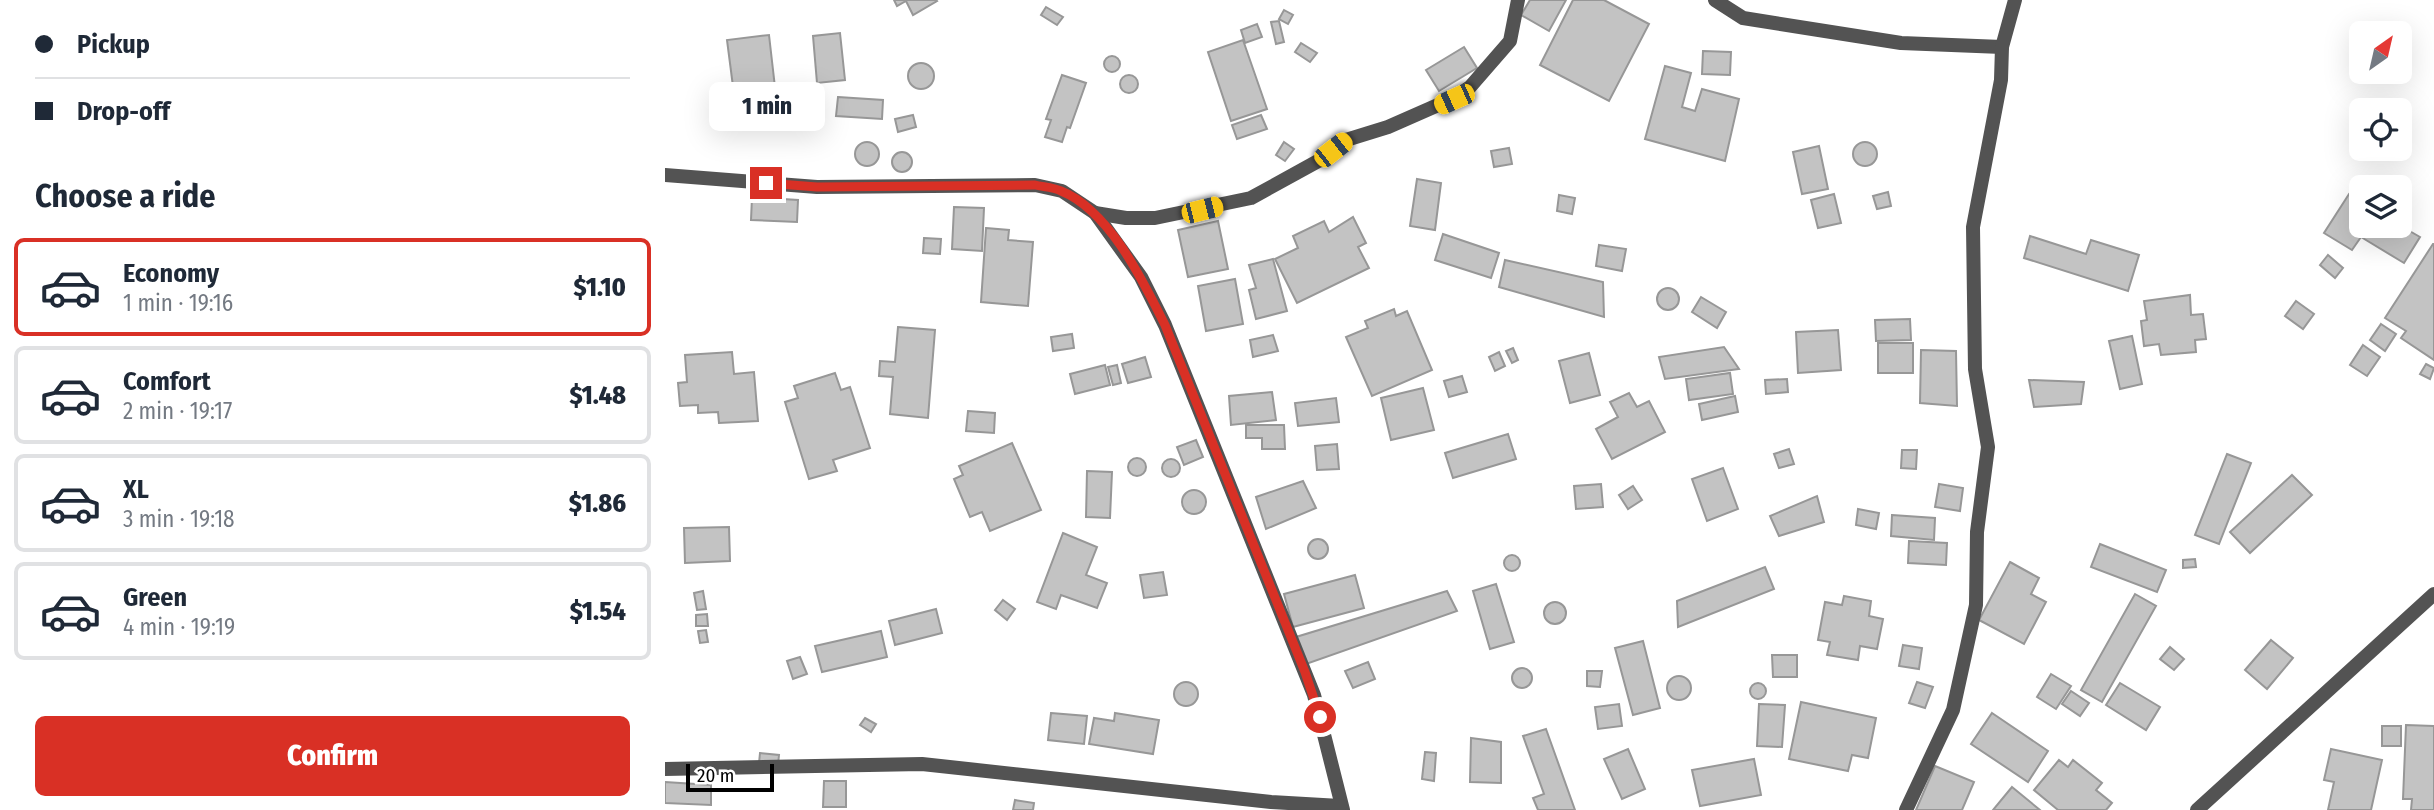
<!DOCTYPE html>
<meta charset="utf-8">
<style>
:root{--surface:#fff;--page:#f2f2f3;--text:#1f2937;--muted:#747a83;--line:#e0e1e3;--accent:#d93025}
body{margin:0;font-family:"Fira Sans Condensed",sans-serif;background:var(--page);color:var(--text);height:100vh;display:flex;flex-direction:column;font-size:26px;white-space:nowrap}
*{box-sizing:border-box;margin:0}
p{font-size:23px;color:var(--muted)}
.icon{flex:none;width:38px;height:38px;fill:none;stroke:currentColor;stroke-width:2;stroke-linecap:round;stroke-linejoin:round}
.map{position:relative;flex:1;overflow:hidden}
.panel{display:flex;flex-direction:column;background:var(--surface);width:665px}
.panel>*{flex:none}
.top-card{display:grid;align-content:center;height:154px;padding:0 35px;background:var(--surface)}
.needle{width:46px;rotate:34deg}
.buttons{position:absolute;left:1684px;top:21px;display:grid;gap:14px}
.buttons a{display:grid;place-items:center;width:63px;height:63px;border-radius:10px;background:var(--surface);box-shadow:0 7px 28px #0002;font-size:35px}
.scale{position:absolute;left:21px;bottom:18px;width:88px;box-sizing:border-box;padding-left:7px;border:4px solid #000;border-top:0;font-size:19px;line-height:24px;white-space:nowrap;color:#000;-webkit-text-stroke:5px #fff;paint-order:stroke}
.end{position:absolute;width:32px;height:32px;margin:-16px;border:9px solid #d93025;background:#fff;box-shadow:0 0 0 4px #fff}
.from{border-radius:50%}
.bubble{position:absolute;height:49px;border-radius:10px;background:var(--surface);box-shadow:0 7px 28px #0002;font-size:23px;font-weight:800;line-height:49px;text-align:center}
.car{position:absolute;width:21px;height:42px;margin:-21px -10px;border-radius:9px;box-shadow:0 0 5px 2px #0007;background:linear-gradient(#f5c518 24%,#345 0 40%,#f5c518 0 76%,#345 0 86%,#f5c518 0)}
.top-card b{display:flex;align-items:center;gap:24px;height:66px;font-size:26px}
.top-card b+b{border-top:2px solid var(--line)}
.top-card i{width:18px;height:18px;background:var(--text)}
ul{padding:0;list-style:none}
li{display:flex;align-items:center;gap:21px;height:98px;margin:0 14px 10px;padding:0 21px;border:4px solid var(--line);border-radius:10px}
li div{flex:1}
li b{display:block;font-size:26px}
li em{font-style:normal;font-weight:800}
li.on{border-color:var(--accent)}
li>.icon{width:63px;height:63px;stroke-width:1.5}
h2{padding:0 35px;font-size:32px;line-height:84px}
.button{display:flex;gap:14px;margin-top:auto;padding:14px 35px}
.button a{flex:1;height:80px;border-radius:10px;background:var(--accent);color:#fff;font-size:28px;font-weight:800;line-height:80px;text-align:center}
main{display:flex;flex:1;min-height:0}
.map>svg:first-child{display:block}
</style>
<main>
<section class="panel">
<div class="top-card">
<b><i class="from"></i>Pickup</b>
<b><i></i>Drop-off</b>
</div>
<h2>Choose a ride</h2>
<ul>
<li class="on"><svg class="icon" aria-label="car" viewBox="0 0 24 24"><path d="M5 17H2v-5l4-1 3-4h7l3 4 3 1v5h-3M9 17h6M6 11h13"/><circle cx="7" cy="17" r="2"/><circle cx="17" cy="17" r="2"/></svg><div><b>Economy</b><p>1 min · 19:16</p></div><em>$1.10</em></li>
<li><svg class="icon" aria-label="car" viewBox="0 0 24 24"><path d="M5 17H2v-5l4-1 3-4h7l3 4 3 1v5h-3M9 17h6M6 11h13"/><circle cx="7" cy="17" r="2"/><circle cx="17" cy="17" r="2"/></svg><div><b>Comfort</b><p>2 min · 19:17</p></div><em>$1.48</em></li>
<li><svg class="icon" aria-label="car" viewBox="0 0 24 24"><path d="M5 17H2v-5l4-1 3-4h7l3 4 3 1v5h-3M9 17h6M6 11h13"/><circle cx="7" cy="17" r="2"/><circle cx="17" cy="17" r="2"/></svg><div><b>XL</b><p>3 min · 19:18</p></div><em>$1.86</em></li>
<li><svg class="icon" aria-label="car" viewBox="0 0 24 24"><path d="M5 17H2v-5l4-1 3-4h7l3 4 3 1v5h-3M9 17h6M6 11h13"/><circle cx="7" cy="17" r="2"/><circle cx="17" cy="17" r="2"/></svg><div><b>Green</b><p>4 min · 19:19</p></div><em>$1.54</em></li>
</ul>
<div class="button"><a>Confirm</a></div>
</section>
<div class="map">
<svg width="1769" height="810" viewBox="0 0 1769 810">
<rect width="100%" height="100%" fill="#fff"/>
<g fill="#c3c3c3" stroke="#979797" stroke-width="2">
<polygon points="229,0 271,0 272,1 248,15 241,1 232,6"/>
<polygon points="865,0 901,0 884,31 856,15"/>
<polygon points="908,0 939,0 984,24 944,101 875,65"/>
<polygon points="381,7 398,17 392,25 376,15"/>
<polygon points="619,10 628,15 623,24 614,19"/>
<polygon points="614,21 619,42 611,44 606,22"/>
<polygon points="592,24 597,37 580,43 576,30"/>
<polygon points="175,33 180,80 152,83 148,36"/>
<polygon points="104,35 112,105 71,110 62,40"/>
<polygon points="578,40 602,109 566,121 543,52"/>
<polygon points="636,43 652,53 645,62 630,52"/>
<polygon points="799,47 812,68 774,91 761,70"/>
<polygon points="1038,51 1066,52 1065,75 1037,74"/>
<circle cx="447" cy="64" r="8"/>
<circle cx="256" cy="76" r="13"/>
<polygon points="1000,66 1026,73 1017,107 1030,111 1037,89 1074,99 1060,161 980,139"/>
<polygon points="397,75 421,83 405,128 402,127 397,142 380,137 386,120 381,119"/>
<circle cx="464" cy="84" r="9"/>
<polygon points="173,97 218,100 217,119 171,116"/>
<polygon points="248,115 251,127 233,132 230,119"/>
<polygon points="596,115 602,129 572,139 567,125"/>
<polygon points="619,142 629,149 620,161 611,155"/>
<circle cx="1200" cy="154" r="12"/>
<circle cx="202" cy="154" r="12"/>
<polygon points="1154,146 1163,189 1137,194 1128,152"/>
<polygon points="844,148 847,164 829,167 826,151"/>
<circle cx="237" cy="162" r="10"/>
<polygon points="752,179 776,183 770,230 745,226"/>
<polygon points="1223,192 1226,206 1212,209 1208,196"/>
<polygon points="1169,194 1176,223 1153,228 1146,200"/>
<polygon points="1684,194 1696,201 1696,226 1734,225 1755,237 1739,263 1696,237 1687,250 1659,233"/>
<polygon points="894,195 910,198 907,214 892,211"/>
<polygon points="87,197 133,200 132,222 86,220"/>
<polygon points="289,207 319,208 317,251 287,249"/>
<polygon points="688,217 701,243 693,247 704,268 632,303 610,259 633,248 628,236 659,221 664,232"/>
<polygon points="553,221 563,269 523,277 513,230"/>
<polygon points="321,228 344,230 343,240 368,242 363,306 316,302"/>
<polygon points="778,234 834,253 826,278 770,260"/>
<polygon points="1365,236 1421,254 1426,240 1474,255 1463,291 1359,258"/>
<polygon points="259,238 276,239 275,254 258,253"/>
<polygon points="1768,244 1769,244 1769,360 1736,338 1741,331 1720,318"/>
<polygon points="934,245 961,249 957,271 931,266"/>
<polygon points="1663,255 1678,268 1670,278 1655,265"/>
<polygon points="608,259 622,311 591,319 584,290 591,288 584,265"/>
<polygon points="840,260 938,282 939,317 834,287"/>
<polygon points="570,279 578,324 541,331 533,286"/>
<circle cx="1003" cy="299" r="11"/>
<polygon points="1525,295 1526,315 1538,314 1541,339 1530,340 1531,352 1496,355 1494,344 1479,346 1476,321 1482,320 1479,301"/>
<polygon points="1036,297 1061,312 1052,328 1027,312"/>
<polygon points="1631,301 1649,314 1638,329 1620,316"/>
<polygon points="729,309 731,316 742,311 767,370 707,396 681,337 703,328 700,321"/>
<polygon points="1245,319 1246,340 1211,341 1210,320"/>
<polygon points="1716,324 1731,334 1720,351 1705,340"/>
<polygon points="233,327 270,330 263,418 225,414 228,377 214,376 215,361 230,362"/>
<polygon points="1173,330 1176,370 1133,373 1131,332"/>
<polygon points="407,334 409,348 388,351 386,337"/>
<polygon points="608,335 613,351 588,357 585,340"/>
<polygon points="1467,336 1477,384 1455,389 1444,341"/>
<rect x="1213" y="343" width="35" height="30"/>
<polygon points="1698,345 1715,357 1702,376 1685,365"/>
<polygon points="1059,347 1074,369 1000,379 994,357"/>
<polygon points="848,348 853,360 847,363 841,351"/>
<polygon points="1256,350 1291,351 1292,406 1255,403"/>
<polygon points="67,352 69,374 89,372 93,421 54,423 53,412 33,413 33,405 15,406 13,383 22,382 20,355"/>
<polygon points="834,352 840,366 830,371 824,357"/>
<polygon points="924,353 935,395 905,403 894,361"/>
<polygon points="480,357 486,377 463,383 457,364"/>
<polygon points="1761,364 1769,368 1765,379 1755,374"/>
<polygon points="440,365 445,385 410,394 405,374"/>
<polygon points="452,365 456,383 448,385 443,367"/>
<polygon points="170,373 176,390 185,387 205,448 168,460 172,471 144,479 120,402 133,398 129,386"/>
<polygon points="1065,373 1068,394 1024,400 1021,379"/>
<polygon points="797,376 802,392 784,397 779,381"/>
<polygon points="1122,379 1123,392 1101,394 1100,380"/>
<polygon points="1364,380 1419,382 1416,404 1369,407"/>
<polygon points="758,388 769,430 726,440 716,398"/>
<polygon points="607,392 611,420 566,425 564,396"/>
<polygon points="964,393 972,407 984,401 1000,432 947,459 931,429 953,417 945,402"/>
<polygon points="1070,396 1073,412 1037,420 1034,404"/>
<polygon points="671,398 674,422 633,426 630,403"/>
<polygon points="303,411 330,413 329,433 301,431"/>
<polygon points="581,425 619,425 620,449 597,449 597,438 581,438"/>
<polygon points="843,434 851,459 788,478 780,453"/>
<polygon points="531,440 538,457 519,465 512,447"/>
<polygon points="347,443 376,510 325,531 317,512 305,517 289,479 298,475 294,466"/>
<polygon points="672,444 674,469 652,470 650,446"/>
<polygon points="1124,449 1129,464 1114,468 1109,454"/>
<polygon points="1237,450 1252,450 1251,469 1236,468"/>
<polygon points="1562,454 1586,463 1554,544 1530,535"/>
<circle cx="472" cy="467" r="9"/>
<circle cx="506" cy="468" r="9"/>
<polygon points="1058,468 1073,509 1042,521 1027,479"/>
<polygon points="422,471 447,472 445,518 421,517"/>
<polygon points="1627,475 1647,495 1585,553 1565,532"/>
<polygon points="638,481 651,508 601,529 591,497"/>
<polygon points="936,484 938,507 911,509 909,486"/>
<polygon points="1274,484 1298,488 1295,511 1270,507"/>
<polygon points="968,486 977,500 963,509 954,495"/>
<circle cx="529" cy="502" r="12"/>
<polygon points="1152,496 1159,522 1114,536 1105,516"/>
<polygon points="1193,509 1214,513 1211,529 1191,525"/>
<polygon points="1227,515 1270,518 1269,540 1226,536"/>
<polygon points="64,527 65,561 20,563 19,528"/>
<polygon points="398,533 432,547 421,575 442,583 432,608 396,595 391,609 372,602"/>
<circle cx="653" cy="549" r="10"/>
<polygon points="1244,541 1282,543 1281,565 1243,563"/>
<polygon points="1435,544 1501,570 1492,592 1426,567"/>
<circle cx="847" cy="563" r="8"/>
<polygon points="1530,559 1531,567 1518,568 1518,560"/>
<polygon points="1345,562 1374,578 1366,594 1381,602 1359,644 1314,620"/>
<polygon points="1100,567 1109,589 1013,627 1012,601"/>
<polygon points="498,572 502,595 479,598 475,575"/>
<polygon points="690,575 699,608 628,627 619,594"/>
<polygon points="831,584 849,642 825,649 808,591"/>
<polygon points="38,591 41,609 32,610 29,593"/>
<polygon points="782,591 792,611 641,664 631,637"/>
<polygon points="1470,594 1491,606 1437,702 1416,690"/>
<polygon points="1179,596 1206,601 1204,616 1218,619 1212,649 1195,646 1193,660 1162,655 1165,642 1153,640 1160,602 1177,605"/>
<polygon points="338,600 350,609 342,620 330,610"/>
<circle cx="890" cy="613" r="11"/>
<polygon points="271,609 277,633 230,645 224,621"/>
<polygon points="42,614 43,626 31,626 31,615"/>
<polygon points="41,630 43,642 35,643 33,631"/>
<polygon points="216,631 222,657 157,672 150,646"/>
<polygon points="1606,640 1628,658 1602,689 1580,670"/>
<polygon points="978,641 995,708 968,715 950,648"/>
<polygon points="1238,645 1257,648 1254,669 1234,666"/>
<polygon points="1505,647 1519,659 1509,670 1495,659"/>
<polygon points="1107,655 1132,655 1132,677 1108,677"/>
<polygon points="135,657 142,674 128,679 122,661"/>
<polygon points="703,662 710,679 688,688 680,671"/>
<circle cx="857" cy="678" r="10"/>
<polygon points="922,671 937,671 935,687 922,686"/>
<polygon points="1386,674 1406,686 1391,709 1372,697"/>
<circle cx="1014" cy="688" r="12"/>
<polygon points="1252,682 1268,687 1260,708 1244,703"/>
<circle cx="521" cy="694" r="12"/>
<circle cx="1093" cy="691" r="8"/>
<polygon points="1455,683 1495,707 1481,730 1441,705"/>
<polygon points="1406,691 1424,703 1415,716 1397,704"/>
<polygon points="1136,702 1211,718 1203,758 1187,755 1183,771 1124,759"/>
<polygon points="954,704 957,726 933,729 930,707"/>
<polygon points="1094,704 1120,705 1117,747 1092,746"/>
<polygon points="386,713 422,716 419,744 383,740"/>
<polygon points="450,713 494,720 488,754 424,744 429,718 449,721"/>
<polygon points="1327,713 1383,751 1363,782 1306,744"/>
<polygon points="200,718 211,724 206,732 195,725"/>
<polygon points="1741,725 1769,726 1769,810 1746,810 1747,799 1738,799"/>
<rect x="1717" y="726" width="19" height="20"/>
<polygon points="881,729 910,810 873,810 868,798 879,794 858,736"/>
<polygon points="806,738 836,742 836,783 805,782"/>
<polygon points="963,749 980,789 957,799 939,759"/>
<polygon points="1666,749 1717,760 1706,810 1663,810 1669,782 1659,780"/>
<polygon points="760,752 771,753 769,781 757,779"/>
<polygon points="95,753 114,755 113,765 94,763"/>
<polygon points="1089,759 1096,795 1035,806 1027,770"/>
<polygon points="1394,760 1403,767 1408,760 1437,783 1431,790 1447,803 1441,810 1393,810 1369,790"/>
<polygon points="1270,766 1309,782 1297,810 1251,810"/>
<polygon points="159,781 181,781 181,807 158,807"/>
<polygon points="0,782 46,785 46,805 0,803"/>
<polygon points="1347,787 1375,810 1328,810"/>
<polygon points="350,800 369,803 368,810 348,810"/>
</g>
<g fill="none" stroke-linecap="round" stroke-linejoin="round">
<g stroke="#535353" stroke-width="14">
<polyline points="1050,0 1078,18 1236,43 1337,47"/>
<polyline points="0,175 152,187 370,185 397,191 430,213 476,277 500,325 649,695 678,810"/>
<polyline points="430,213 461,218 490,218 586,198 655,160 681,140 723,127 789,98 805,87 845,41 853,0"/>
<polyline points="0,769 257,764 606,802 675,806"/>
<polyline points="1241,810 1288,710 1311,605 1312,532 1323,447 1310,369 1308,227 1336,80 1337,47 1350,0"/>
<polyline points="1532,810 1769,594"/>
</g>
</g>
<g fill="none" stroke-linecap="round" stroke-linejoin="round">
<path stroke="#d93025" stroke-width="9" d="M101,183L152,187L370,185C378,187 388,187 396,191C444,210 478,281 500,325L640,672L655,717"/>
</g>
</svg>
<div class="buttons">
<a><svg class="needle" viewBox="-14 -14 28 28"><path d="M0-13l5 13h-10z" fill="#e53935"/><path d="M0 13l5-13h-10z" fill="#747a83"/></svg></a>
<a><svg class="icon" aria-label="locate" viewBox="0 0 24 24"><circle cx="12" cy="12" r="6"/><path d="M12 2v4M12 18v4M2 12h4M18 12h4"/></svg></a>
<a><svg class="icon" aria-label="layers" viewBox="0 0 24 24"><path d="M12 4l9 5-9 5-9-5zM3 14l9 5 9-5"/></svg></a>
</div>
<div class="scale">20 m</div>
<i class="end from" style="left:655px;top:717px"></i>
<i class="end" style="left:101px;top:183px"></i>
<div class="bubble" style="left:44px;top:82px;width:116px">1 min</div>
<i class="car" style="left:789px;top:99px;rotate:246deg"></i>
<i class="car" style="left:668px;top:150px;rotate:52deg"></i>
<i class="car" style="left:537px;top:210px;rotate:76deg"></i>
</div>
</main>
